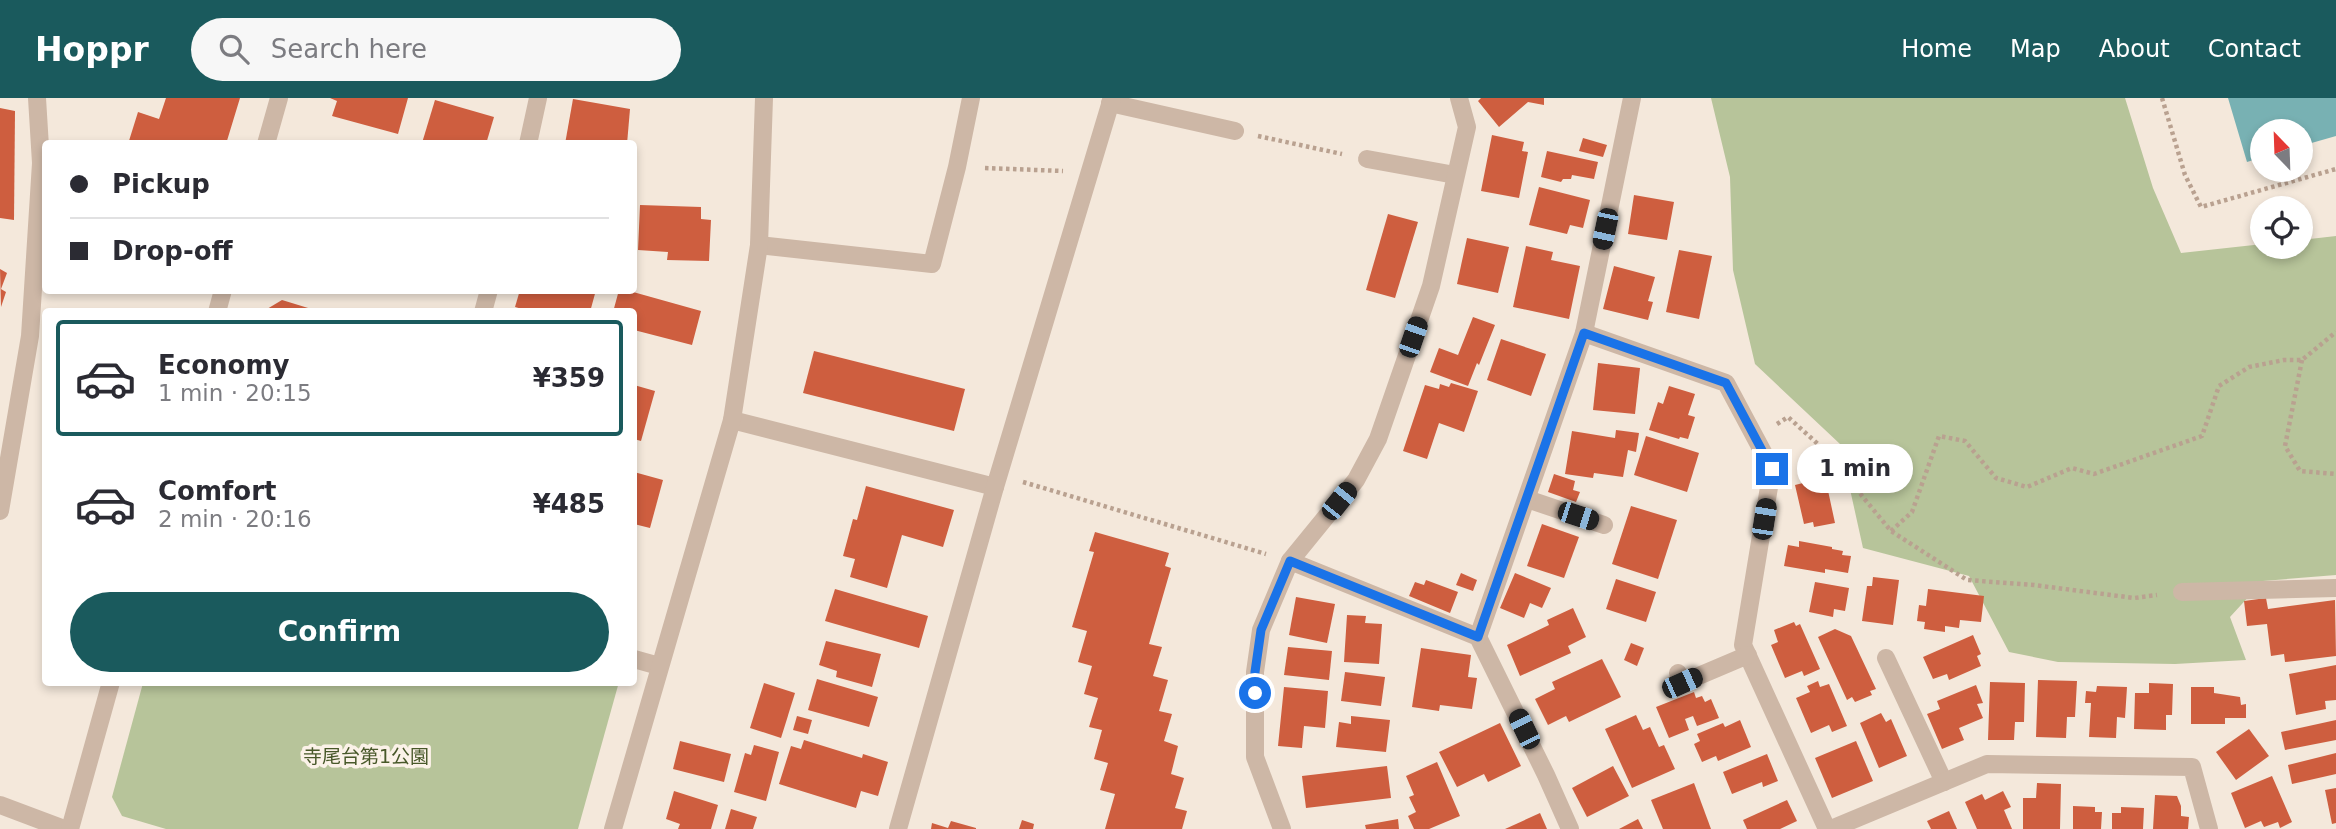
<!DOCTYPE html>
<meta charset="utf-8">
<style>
:root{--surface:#fff;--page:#f7f7f7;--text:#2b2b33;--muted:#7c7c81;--line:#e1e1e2;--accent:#1a5a5d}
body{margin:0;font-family:"DejaVu Sans","Noto Sans JP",sans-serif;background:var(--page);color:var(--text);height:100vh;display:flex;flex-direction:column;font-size:26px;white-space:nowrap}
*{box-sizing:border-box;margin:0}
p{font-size:23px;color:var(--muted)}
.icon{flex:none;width:38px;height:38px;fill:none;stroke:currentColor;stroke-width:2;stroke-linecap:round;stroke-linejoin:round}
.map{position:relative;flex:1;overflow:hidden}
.sheet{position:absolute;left:42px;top:210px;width:595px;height:378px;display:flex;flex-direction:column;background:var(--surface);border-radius:7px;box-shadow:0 4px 10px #0003}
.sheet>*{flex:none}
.top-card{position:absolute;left:42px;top:42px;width:595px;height:154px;border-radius:7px;box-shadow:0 4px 10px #0003;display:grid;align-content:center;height:154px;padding:0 28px;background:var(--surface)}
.needle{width:46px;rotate:337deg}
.buttons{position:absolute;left:2250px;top:21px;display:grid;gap:14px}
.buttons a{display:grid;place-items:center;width:63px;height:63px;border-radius:50%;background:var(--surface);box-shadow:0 4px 10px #0003;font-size:35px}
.end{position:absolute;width:32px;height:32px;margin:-16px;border:9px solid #1a73e8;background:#fff;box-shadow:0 0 0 4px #fff}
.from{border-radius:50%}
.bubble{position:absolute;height:49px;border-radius:24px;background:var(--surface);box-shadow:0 4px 10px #0003;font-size:23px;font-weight:700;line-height:49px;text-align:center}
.car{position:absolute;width:21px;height:42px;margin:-21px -10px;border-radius:9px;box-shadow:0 0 5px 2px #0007;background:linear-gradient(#222 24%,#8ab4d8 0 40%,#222 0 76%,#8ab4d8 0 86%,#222 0)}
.top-card b{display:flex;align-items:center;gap:24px;height:66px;font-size:26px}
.top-card b+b{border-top:2px solid var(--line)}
.top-card i{width:18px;height:18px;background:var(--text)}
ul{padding:12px 0 0;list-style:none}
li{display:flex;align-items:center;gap:21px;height:116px;margin:0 14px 10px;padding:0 14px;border:4px solid transparent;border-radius:7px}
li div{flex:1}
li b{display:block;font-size:26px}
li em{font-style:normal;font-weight:700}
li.active{border-color:var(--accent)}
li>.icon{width:63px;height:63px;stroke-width:1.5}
.action{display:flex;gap:14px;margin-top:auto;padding:14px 28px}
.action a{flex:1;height:80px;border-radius:42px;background:var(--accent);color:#fff;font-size:28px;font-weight:700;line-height:80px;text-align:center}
header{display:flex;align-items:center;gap:42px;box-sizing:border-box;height:98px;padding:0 35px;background:var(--accent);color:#fff}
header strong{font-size:33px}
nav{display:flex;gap:38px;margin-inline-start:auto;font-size:24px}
.search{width:490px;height:63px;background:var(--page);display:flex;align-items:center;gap:18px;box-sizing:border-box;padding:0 24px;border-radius:38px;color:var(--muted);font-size:26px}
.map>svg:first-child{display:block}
</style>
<header>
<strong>Hoppr</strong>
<div class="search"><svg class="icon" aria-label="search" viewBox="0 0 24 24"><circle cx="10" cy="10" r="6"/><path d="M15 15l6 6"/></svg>Search here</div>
<nav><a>Home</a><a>Map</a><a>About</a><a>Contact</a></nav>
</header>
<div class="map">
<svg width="2336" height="731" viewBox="0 0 2336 731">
<rect width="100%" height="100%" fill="#f4e8db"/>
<g fill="#b7c49a">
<polygon points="1711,0 2125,0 2153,90 2181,155 2263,146 2263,149 2301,149 2301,142 2336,138 2336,477 2263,483 2230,519 2246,562 2175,566 2058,564 2009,554 1969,478 1863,450 1840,346 1755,266 1733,172 1730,79"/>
<polygon points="619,584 578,731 166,731 122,718 112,699 143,585"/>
</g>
<polygon fill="#78b1b3" points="2228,0 2336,0 2336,38 2301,48 2301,33 2263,33 2263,59 2247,64"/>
<g fill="#ce5e3f">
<polygon points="166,0 240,0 226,46 128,46 138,14 159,21"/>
<polygon points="330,0 408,0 398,36 332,18 337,3"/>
<polygon points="1481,0 1544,0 1544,7 1528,4 1499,29 1478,3"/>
<polygon points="573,1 630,11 627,46 565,46"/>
<polygon points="435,2 494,19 486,46 422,45"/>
<polygon points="0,10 15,13 14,122 0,120"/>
<polygon points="1492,37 1524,44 1522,53 1528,54 1519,100 1481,93"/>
<polygon points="1583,40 1607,47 1603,59 1579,53"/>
<polygon points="1547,53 1598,64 1594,81 1572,77 1571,81 1563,81 1561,84 1541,79"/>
<polygon points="1539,89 1590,102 1583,130 1570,127 1567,136 1529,127"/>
<polygon points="1634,97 1674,104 1667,142 1628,136"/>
<polygon points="640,107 701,109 701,121 711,122 709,163 667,162 668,154 638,152"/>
<polygon points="1388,116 1418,124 1395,200 1366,192"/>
<polygon points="1467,140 1509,149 1498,195 1457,186"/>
<polygon points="1526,148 1553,154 1551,162 1580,168 1569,221 1513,209"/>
<polygon points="1679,152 1712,158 1699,221 1666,214"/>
<polygon points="1614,168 1655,179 1648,203 1653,204 1648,222 1603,211"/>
<polygon points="0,171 7,175 1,191 6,194 1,209"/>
<polygon points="520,192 596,192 590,214 533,214 515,209"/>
<polygon points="619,192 626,192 701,213 692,247 634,232 634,214 613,214"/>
<polygon points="282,202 318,213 318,214 262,214"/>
<polygon points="1473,219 1495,227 1479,267 1477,265 1468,288 1430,274 1439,250 1458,257"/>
<polygon points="1501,241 1546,256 1531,298 1487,282"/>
<polygon points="814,253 965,291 954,333 803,295"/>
<polygon points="1598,265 1640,270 1635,316 1593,312"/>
<polygon points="1451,285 1478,293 1464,334 1439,325 1427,361 1403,353 1425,287 1439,291 1440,286 1449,289"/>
<polygon points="634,287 655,293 641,343 634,341"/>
<polygon points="1669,288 1695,296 1688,317 1695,319 1688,341 1680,339 1679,341 1649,332 1658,304 1663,306"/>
<polygon points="1616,332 1639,335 1636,354 1628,352 1623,379 1594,375 1593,380 1565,376 1572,333 1615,340"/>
<polygon points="1646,338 1699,355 1687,394 1634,377"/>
<polygon points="634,374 663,382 650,430 634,426"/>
<polygon points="1824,374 1835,425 1814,429 1813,424 1804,426 1795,387 1803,385 1801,378"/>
<polygon points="1554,376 1575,383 1573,392 1580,394 1576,404 1548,394"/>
<polygon points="866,388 954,412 943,449 902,437 887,490 850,479 855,461 843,458 853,421 857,422"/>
<polygon points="1631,408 1677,422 1658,481 1612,466"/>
<polygon points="1542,426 1579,439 1564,480 1527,468"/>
<polygon points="1095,434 1169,455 1165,468 1171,470 1149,546 1162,549 1153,578 1168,582 1159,613 1172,616 1164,643 1178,648 1171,676 1184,680 1175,710 1187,713 1182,731 1105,731 1115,696 1100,692 1108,665 1094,661 1102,632 1089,629 1098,600 1084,596 1092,568 1078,564 1087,533 1072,529 1094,454 1089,453"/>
<polygon points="1799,443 1832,449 1832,451 1843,453 1842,457 1851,458 1848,475 1825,471 1825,475 1784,468 1788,447 1799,449"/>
<polygon points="1461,475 1477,482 1473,493 1456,487"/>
<polygon points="1515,475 1551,490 1542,510 1530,505 1524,520 1500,510"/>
<polygon points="1873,479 1899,482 1893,527 1862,523 1867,488 1872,488"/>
<polygon points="1616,481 1656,494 1646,524 1606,511"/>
<polygon points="1426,482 1458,494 1450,515 1409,498 1415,484 1424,487"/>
<polygon points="1815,484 1849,490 1845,513 1834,511 1833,519 1809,514"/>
<polygon points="835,491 928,518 919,550 825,523"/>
<polygon points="1928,491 1984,498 1981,524 1960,522 1959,530 1945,528 1945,534 1924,531 1925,524 1917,523 1919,507 1926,508"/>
<polygon points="1296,499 1335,506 1327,545 1289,537"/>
<polygon points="2266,500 2268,511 2335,502 2336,558 2285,564 2284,556 2271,558 2267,526 2247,528 2244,503"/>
<polygon points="1573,510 1586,539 1568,548 1571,555 1520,578 1507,547 1549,527 1547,522"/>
<polygon points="1347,517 1366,518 1365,525 1382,526 1379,566 1344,564"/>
<polygon points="1794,524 1796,528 1800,526 1820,571 1804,578 1802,573 1785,580 1771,547 1778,544 1774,532"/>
<polygon points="1835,531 1851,538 1876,591 1870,593 1872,597 1855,604 1852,599 1847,602 1818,539"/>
<polygon points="1973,537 1981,556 1977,558 1981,568 1949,582 1947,576 1933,581 1923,559"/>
<polygon points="826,543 881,556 872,589 836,579 837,573 819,567"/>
<polygon points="1631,545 1644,550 1637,568 1624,562"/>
<polygon points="1288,549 1332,553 1329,582 1284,577"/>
<polygon points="1421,550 1471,557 1468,579 1477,580 1472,611 1440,607 1439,613 1412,609"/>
<polygon points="1602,561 1621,599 1569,624 1566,618 1548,627 1535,601 1555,591 1552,584"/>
<polygon points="2336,567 2336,602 2325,603 2326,611 2296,617 2289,576"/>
<polygon points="1345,574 1385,579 1381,608 1341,603"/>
<polygon points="817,581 878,599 869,629 808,612"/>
<polygon points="2038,582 2077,583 2075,619 2067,619 2066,640 2036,639"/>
<polygon points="1818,583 1820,589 1829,586 1847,628 1832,634 1829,627 1811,635 1796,600 1810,594 1807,588"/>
<polygon points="1990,584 2025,585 2024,624 2015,624 2014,642 1988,642"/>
<polygon points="764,585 795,595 781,640 750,630"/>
<polygon points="2149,585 2173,586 2172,617 2166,617 2166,632 2134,631 2135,595 2149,595"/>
<polygon points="1976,587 1983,605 1977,606 1983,620 1959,630 1964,642 1942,651 1927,616 1940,611 1937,603"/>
<polygon points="2097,588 2127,589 2125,620 2117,619 2116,640 2089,639 2091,605 2085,605 2086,593 2096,594"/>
<polygon points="1284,589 1328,593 1325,630 1304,628 1302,650 1278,648"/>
<polygon points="2191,589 2214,589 2214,595 2240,599 2241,607 2246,606 2246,620 2225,620 2225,626 2191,626"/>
<polygon points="1694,594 1696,600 1702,598 1705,604 1711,601 1719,620 1697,628 1693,618 1685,621 1689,632 1669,640 1656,609"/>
<polygon points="1881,615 1886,624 1891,621 1907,658 1879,670 1860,625"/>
<polygon points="1636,617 1643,632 1650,629 1659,649 1664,647 1675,671 1632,690 1605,631"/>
<polygon points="797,618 812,622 808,636 793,632"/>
<polygon points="1351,618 1390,622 1386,654 1336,649 1339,624 1351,626"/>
<polygon points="1740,622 1751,649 1718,663 1716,658 1702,664 1694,646 1700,643 1697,636 1723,625 1725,629"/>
<polygon points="2336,622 2336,642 2285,652 2281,634"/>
<polygon points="1500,625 1521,668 1488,684 1484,676 1457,689 1439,654"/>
<polygon points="2249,631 2269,658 2236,682 2216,654"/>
<polygon points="804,642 862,660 863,656 888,664 878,698 861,693 856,710 779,686 791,648 801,651"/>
<polygon points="680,643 731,656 724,684 673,671"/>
<polygon points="1856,643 1873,683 1832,700 1815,660"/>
<polygon points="754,647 779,654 766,703 734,694 745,655 751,657"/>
<polygon points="2336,655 2336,676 2292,686 2288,667"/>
<polygon points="1767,656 1778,683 1763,689 1762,684 1732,696 1723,674"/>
<polygon points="1437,664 1460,718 1429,731 1414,731 1408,718 1416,714 1409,699 1414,697 1406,678"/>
<polygon points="1387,668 1391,700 1306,710 1302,678"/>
<polygon points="1613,668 1629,698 1587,719 1572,690"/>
<polygon points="2272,678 2292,724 2280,730 2278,724 2264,729 2261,723 2245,730 2231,695"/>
<polygon points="1694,685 1711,731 1663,731 1651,702"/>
<polygon points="2037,685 2061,686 2060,731 2023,731 2023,700 2036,700"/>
<polygon points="2336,690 2336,725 2332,726 2325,692"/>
<polygon points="674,693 718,707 711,731 678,731 680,726 666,721"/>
<polygon points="2003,693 2011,709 2004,712 2012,731 1977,731 1965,704 1982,696 1985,702"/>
<polygon points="2155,697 2177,698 2181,708 2181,718 2189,719 2188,731 2153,731"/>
<polygon points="1787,702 1797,723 1780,731 1747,731 1743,722"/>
<polygon points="2073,708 2095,709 2095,714 2102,714 2101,731 2073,731"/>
<polygon points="2121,709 2144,710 2143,731 2112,731 2112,715 2121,715"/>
<polygon points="731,711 757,719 753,731 725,731"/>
<polygon points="1949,713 1957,731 1931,731 1927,723"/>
<polygon points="1540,715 1547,731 1505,731"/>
<polygon points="1398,721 1399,731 1366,731 1365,727"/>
<polygon points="1638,721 1643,731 1619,731"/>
<polygon points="1022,722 1034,726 1033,731 1019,731"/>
<polygon points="951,723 976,730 976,731 931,731 932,725 948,730"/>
</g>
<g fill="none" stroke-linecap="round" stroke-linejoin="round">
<g stroke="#b9a190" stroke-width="4.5" stroke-dasharray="3.5 3.5" stroke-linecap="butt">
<polyline points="2162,0 2185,77 2201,109 2336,71"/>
<polyline points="1258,38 1342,56"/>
<polyline points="985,70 1063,73"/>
<polyline points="2302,262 2285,348 2300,373 2336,376"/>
<polyline points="1777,326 1788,319 1841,367 1862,398 1891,433 1967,482 2034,487 2134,500 2157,497"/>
<polyline points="1023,384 1266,456"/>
<polyline points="1891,433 1912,414 1939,338 1965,343 1996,380 2027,389 2072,370 2094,376 2202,338 2219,288 2249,269 2284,262 2302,262 2336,234"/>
</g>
<g stroke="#cdb7a6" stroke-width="18">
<polyline points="1110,5 1235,33"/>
<polyline points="266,46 279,0"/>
<polyline points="528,46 538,0"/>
<polyline points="1367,61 1455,77"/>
<polyline points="759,147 932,166 957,69 971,0"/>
<polyline points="217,214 223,192"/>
<polyline points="483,214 489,192"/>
<polyline points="1584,235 1726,285 1772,371 1743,547 1827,731"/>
<polyline points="732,322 995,389"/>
<polyline points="1527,401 1604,427"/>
<polyline points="0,413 30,238 41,65 37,0"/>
<polyline points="1290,463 1478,539 1546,677 1570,731"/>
<polyline points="2182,494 2336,490"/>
<polyline points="1478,539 1584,235 1632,0"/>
<polyline points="1886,560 1944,684"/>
<polyline points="634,561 659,568"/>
<polyline points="1678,575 1682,585 1748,557"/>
<polyline points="0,707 64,731"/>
<polyline points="70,731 111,584"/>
<polyline points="613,731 732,322 759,147 764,0"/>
<polyline points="898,731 995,389 1112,0"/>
<polyline points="1282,731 1255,659 1255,574 1261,532 1290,463 1356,382 1378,341 1431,188 1467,29 1459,0"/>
<polyline points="1831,731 1987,666 2192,669 2209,731"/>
</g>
</g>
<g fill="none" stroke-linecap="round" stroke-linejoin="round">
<polyline stroke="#1a73e8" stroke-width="9" points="1255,595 1255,574 1261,532 1290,463 1478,539 1584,235 1726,285 1772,371"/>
</g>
<g text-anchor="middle" stroke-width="7" stroke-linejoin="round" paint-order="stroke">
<g font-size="19" fill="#485829" stroke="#fbf2e8">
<text x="366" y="665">寺尾台第1公園</text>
</g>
</g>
</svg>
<div class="buttons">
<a><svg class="needle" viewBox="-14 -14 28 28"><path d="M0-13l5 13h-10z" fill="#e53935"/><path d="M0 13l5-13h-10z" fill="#7c7c81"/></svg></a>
<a><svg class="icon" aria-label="locate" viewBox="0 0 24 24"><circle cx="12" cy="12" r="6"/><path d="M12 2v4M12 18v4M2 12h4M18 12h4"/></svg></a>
</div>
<i class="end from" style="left:1255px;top:595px"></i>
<i class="end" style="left:1772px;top:371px"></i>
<div class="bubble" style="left:1797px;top:346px;width:116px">1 min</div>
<i class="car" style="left:1605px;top:131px;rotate:192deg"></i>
<i class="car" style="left:1413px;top:239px;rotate:19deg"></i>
<i class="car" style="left:1339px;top:403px;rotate:39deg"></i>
<i class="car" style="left:1578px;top:418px;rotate:108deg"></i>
<i class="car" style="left:1764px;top:421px;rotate:9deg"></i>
<i class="car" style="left:1682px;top:585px;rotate:66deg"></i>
<i class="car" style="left:1524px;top:631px;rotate:334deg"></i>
<div class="top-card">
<b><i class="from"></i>Pickup</b>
<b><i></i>Drop-off</b>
</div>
<section class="sheet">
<ul>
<li class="active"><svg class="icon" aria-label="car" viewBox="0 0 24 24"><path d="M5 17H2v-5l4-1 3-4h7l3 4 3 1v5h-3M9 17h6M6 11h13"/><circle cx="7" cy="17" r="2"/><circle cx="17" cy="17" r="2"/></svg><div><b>Economy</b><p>1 min · 20:15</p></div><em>¥359</em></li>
<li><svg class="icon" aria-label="car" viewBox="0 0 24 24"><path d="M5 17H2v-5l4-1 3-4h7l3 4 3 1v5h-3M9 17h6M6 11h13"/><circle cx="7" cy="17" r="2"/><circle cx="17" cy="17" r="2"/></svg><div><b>Comfort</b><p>2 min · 20:16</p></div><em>¥485</em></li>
</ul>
<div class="action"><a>Confirm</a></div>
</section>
</div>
